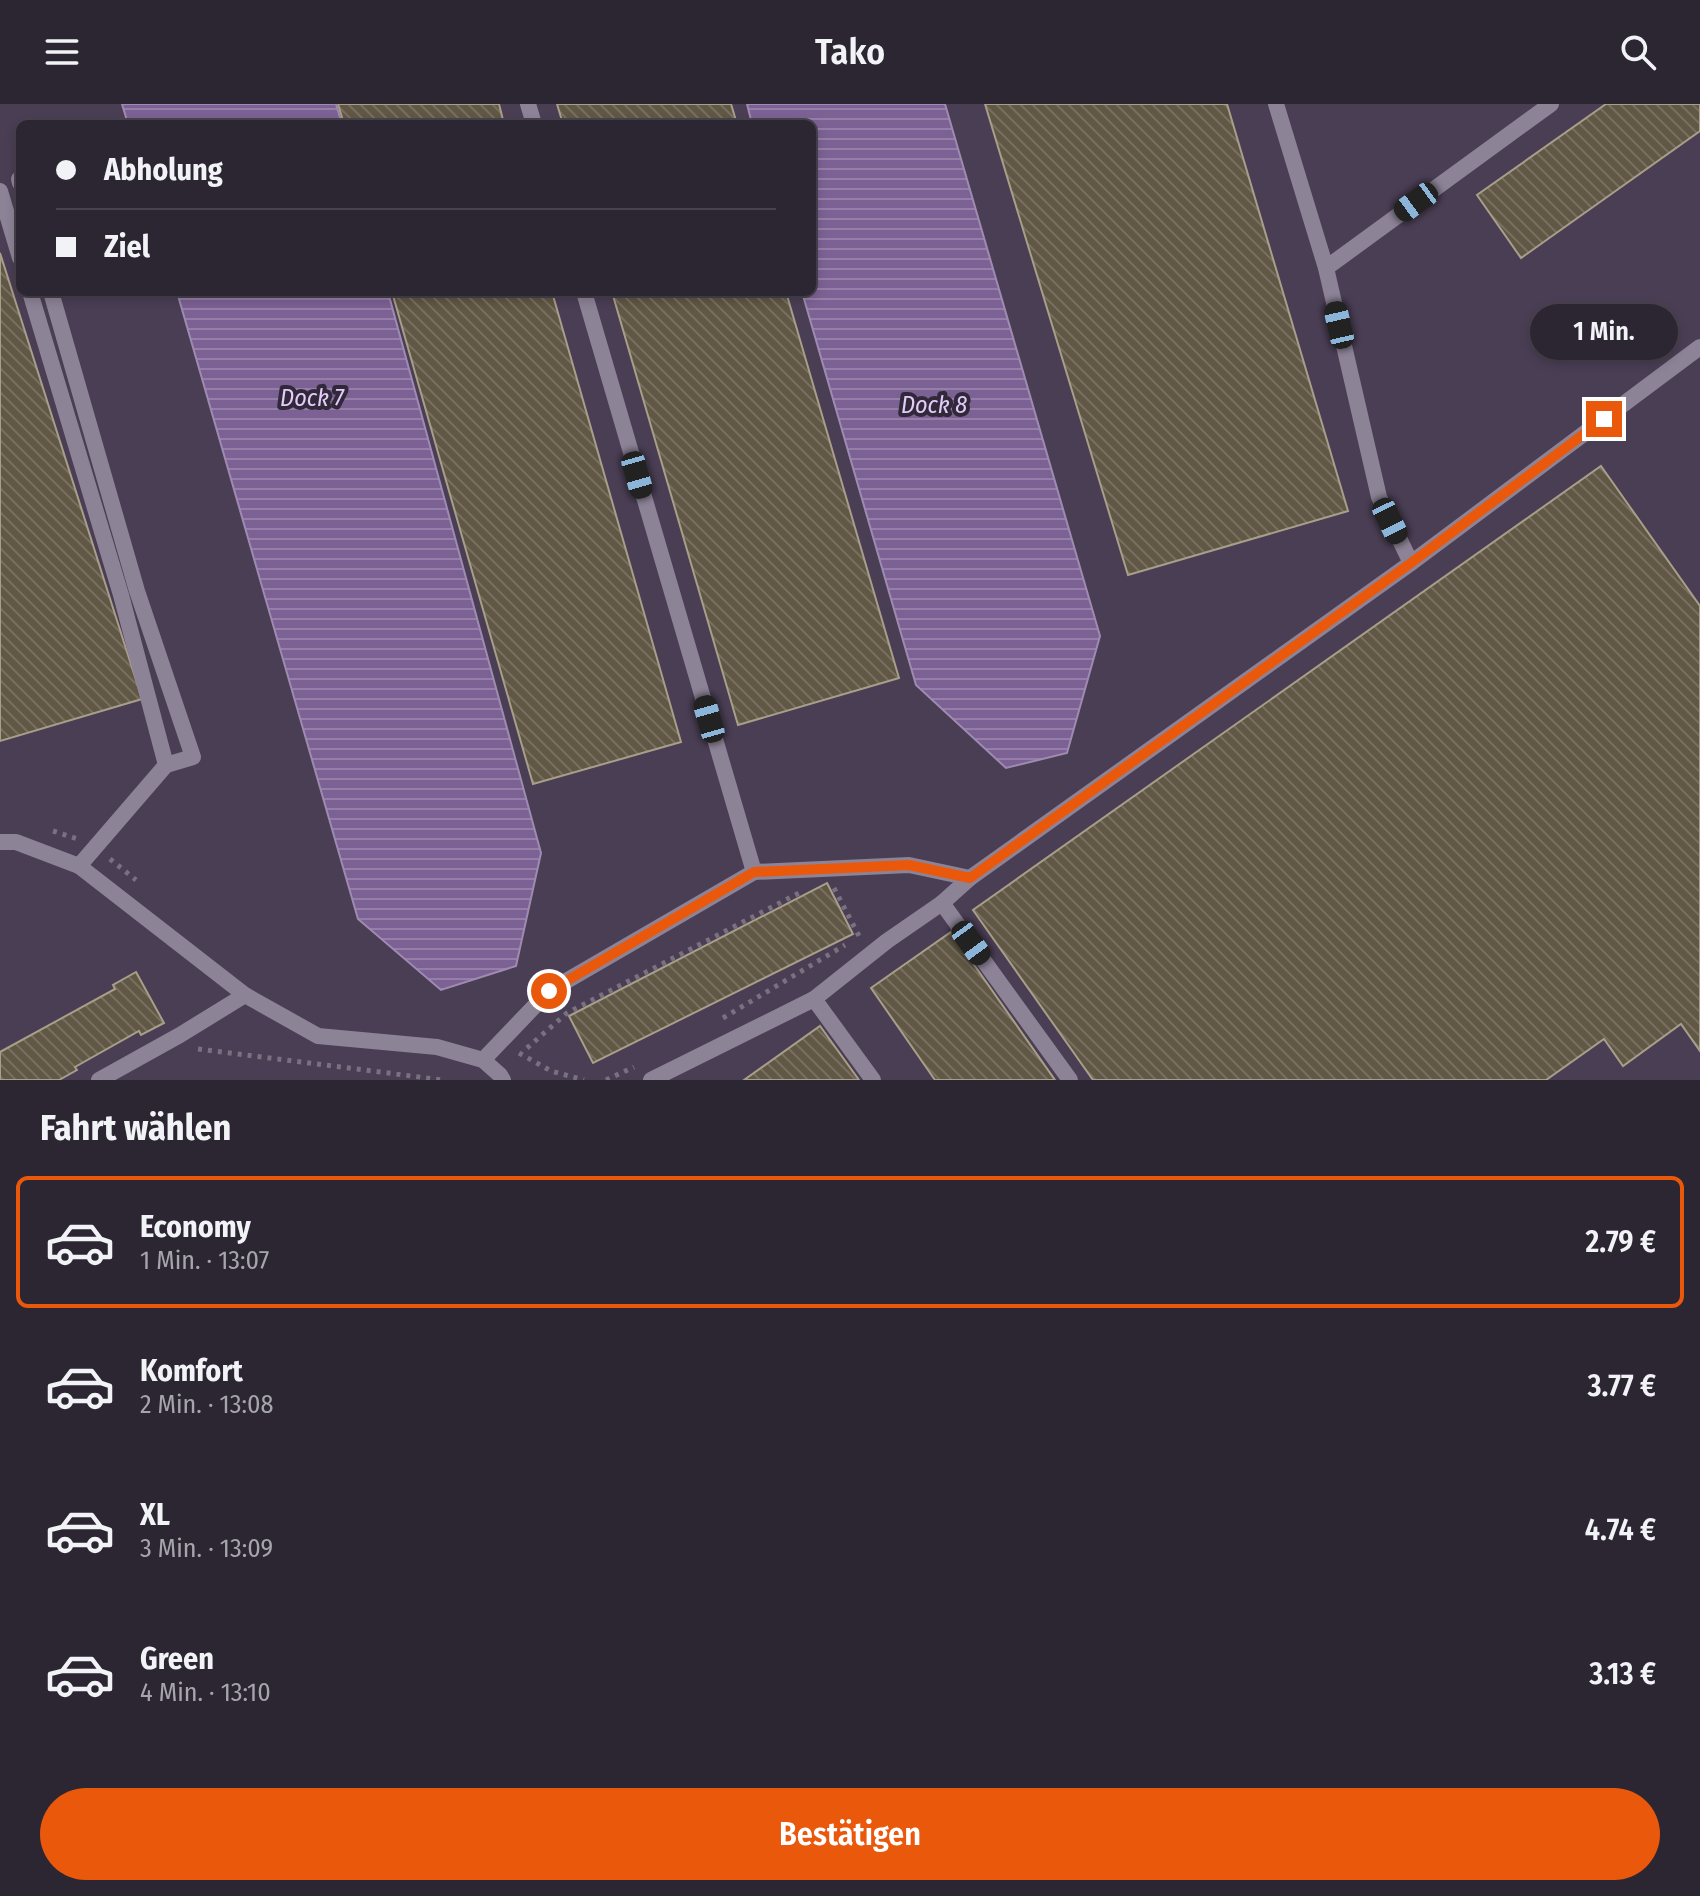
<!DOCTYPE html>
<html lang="de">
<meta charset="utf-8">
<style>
:root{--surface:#2c2633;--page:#342e3b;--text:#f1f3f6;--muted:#a6a5ac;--line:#48434e;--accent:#ea580c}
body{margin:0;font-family:"Fira Sans Condensed",sans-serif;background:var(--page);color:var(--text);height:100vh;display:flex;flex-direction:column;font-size:30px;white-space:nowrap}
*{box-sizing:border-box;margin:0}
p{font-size:26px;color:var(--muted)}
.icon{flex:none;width:44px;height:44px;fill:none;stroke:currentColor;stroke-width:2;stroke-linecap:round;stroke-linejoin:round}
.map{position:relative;height:976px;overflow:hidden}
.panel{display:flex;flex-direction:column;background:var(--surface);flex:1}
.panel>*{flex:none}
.guide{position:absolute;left:16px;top:16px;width:800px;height:176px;border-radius:12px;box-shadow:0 4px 12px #0003,0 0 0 2px var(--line);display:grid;align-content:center;height:176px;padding:0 40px;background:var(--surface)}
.end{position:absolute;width:36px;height:36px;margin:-18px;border:10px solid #ea580c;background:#fff;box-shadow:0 0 0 4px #fff}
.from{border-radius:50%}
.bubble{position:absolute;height:56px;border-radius:28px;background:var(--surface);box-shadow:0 4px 12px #0003,0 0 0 2px var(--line);font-size:26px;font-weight:600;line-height:56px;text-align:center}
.car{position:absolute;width:24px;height:48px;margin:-24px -12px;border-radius:10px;box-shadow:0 0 6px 2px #0007;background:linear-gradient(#222 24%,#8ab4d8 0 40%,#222 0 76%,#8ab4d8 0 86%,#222 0)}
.guide b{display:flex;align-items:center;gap:28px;height:76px;font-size:30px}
.guide b+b{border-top:2px solid var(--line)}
.guide i{width:20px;height:20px;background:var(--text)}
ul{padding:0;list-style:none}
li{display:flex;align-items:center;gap:24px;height:132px;margin:0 16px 12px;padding:0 24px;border:4px solid transparent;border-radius:12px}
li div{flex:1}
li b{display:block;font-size:30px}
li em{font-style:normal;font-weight:600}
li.on{border-color:var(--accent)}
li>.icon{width:72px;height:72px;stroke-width:1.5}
h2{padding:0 40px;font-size:36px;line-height:96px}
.action{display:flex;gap:16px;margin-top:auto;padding:16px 40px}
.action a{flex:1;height:92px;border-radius:48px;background:var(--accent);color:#fff;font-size:32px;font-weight:600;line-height:92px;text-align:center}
header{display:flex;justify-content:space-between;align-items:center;height:104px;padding:0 40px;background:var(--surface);font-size:36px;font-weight:600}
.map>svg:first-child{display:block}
</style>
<header><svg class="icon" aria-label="menu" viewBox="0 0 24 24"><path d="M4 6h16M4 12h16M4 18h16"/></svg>Tako<svg class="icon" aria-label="search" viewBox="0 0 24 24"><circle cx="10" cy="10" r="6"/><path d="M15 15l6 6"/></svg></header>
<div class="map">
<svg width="1700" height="976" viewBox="0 0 1700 976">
<defs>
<pattern id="water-rules" width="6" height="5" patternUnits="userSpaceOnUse" patternTransform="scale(2)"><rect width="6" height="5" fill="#7c6194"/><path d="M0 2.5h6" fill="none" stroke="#957fa9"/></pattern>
<pattern id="building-back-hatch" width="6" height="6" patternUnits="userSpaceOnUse" patternTransform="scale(2)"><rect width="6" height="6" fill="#605744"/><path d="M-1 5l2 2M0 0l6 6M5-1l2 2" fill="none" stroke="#776f60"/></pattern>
</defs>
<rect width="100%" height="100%" fill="#3b3344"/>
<path fill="#4a3e54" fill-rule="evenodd" d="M0,0H1700V976H0ZM20,20H812V188H20Z"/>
<g fill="url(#water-rules)" stroke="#9f8bb1" stroke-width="2">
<polygon points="122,0 336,0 342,20 128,20"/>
<polygon points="747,0 945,0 1100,532 1067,649 1006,664 916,581 802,188 812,188 812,20 752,20"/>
<polygon points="177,188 388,188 541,749 516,862 441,886 358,815"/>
</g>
<g fill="url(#building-back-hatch)" stroke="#a89e89" stroke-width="2">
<polygon points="338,0 499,0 504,20 344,20"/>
<polygon points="557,0 731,0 737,20 563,20"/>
<polygon points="985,0 1227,0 1348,407 1128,471"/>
<polygon points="1606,0 1700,0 1700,27 1521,154 1477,91"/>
<polygon points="0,149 142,595 0,637"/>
<polygon points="392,188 552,188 681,638 533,680"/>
<polygon points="612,188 786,188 899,574 738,621"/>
<polygon points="1601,362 1700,502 1700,947 1681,920 1623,962 1604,935 1546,976 1093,976 973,806"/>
<polygon points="827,779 853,830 593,959 569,912"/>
<polygon points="951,828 1055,976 935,976 871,884"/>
<polygon points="136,868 164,919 141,931 139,927 75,963 77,966 59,976 0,976 0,948 115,885 113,881"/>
<polygon points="820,922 859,976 744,976"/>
</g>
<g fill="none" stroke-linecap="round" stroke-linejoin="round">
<g stroke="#78717f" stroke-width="5" stroke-dasharray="4 6" stroke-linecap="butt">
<polyline points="53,727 78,735"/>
<polyline points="110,755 136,776"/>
<polyline points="834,784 859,832 863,830"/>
<polyline points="723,914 845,841"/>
<polyline points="527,944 567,909 799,789"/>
<polyline points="198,945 443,976"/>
<polyline points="519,949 551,967 584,976"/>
<polyline points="606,976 634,963"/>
</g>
<g stroke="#8d8397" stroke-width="16">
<polyline points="528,0 534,20"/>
<polyline points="1276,0 1326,164"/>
<polyline points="19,75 20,79"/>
<polyline points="0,87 20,154"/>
<polyline points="30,188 121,491 166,661 79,762"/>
<polyline points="51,188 137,487 193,653 166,661"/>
<polyline points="584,188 754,768"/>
<polyline points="1411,459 1379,393 1326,164 1551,0"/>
<polyline points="0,738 16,738 79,762 245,891 318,932 437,943 483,956 500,971 503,976"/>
<polyline points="942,799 1070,976"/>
<polyline points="814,895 873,976"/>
<polyline points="483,956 549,887 754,768 909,761 970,774"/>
<polyline points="99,976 180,931 245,891"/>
<polyline points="651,976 814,895 887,837 942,799 970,774 1411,459 1700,243"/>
</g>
</g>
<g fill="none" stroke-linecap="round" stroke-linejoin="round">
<polyline stroke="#ea580c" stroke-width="10" points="549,887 754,768 909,761 970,774 1411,459 1604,315"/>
</g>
<g text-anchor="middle" stroke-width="8" stroke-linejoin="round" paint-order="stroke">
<g font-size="24" font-style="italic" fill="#e3cbfa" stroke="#312939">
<text x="312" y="302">Dock 7</text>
<text x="934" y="309">Dock 8</text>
</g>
</g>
</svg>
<i class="end from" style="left:549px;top:887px"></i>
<i class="end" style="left:1604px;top:315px"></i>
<div class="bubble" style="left:1530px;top:200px;width:148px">1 Min.</div>
<i class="car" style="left:1416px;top:98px;rotate:234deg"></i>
<i class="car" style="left:1339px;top:221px;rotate:347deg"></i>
<i class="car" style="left:637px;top:371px;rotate:164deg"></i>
<i class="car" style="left:1390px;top:417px;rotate:154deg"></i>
<i class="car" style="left:709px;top:615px;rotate:344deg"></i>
<i class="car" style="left:971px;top:839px;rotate:144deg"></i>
<div class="guide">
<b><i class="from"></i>Abholung</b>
<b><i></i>Ziel</b>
</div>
</div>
<section class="panel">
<h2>Fahrt wählen</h2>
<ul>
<li class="on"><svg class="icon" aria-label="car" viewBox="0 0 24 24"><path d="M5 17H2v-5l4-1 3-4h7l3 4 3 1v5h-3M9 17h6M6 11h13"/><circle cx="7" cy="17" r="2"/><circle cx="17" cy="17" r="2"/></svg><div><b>Economy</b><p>1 Min. · 13:07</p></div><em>2.79 €</em></li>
<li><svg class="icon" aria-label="car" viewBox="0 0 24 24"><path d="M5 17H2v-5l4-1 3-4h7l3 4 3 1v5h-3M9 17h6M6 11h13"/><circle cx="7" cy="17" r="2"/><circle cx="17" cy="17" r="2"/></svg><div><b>Komfort</b><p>2 Min. · 13:08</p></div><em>3.77 €</em></li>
<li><svg class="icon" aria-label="car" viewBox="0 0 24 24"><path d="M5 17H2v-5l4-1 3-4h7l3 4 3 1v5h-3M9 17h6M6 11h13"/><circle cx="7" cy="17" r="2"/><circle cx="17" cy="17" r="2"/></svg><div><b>XL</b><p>3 Min. · 13:09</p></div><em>4.74 €</em></li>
<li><svg class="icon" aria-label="car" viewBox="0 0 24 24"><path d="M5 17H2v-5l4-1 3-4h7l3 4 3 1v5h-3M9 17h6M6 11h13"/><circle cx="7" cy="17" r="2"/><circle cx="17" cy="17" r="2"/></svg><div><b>Green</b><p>4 Min. · 13:10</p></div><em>3.13 €</em></li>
</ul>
<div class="action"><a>Bestätigen</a></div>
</section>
